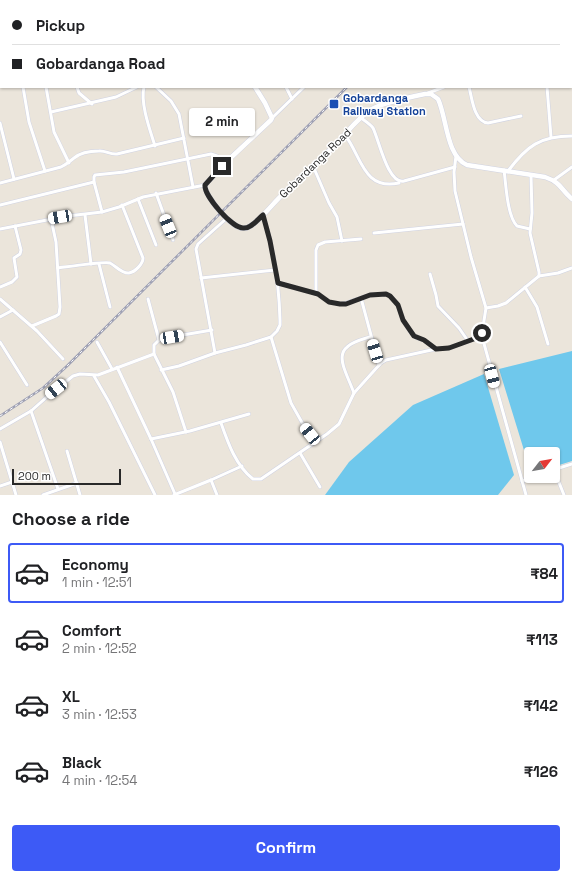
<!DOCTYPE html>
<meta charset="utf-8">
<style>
:root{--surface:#fff;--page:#f6f6f6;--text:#202124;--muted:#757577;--line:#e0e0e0;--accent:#3d5af6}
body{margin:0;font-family:"Space Grotesk",sans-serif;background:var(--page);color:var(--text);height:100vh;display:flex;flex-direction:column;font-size:15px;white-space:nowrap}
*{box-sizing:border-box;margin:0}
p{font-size:13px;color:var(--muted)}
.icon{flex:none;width:22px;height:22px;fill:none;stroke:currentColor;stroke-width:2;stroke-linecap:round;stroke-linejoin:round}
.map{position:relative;height:495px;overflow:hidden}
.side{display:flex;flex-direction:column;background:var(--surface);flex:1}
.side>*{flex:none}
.guide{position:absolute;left:0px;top:0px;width:572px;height:88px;box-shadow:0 1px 3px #0004;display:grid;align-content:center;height:88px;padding:0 12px;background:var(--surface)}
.needle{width:26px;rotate:59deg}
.buttons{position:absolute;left:524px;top:447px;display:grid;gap:8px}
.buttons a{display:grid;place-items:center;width:36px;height:36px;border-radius:4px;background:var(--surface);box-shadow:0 1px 3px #0004;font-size:20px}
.scale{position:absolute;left:12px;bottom:10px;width:109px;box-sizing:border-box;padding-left:4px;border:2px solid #292929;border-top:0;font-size:11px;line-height:14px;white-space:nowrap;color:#292929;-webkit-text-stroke:3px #fff;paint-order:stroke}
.end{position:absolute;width:18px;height:18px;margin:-9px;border:5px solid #292929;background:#fff;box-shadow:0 0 0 2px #fff}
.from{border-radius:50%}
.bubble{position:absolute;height:28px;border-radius:4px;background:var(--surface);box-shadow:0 1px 3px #0004;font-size:13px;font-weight:700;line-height:28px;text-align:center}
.car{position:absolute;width:12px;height:24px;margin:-12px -6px;border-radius:5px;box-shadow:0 0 3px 1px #0007;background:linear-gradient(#fff 24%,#345 0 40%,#fff 0 76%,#345 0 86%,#fff 0)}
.guide b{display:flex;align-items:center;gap:14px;height:38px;font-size:15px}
.guide b+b{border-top:1px solid var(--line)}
.guide i{width:10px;height:10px;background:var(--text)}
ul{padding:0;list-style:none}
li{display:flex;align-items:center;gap:12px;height:60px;margin:0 8px 6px;padding:0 4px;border:2px solid transparent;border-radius:4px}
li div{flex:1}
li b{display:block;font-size:15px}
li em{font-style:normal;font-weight:700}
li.on{border-color:var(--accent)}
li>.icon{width:36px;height:36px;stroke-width:1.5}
h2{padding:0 12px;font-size:18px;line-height:48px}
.button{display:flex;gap:8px;margin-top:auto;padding:8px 12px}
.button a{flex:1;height:46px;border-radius:4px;background:var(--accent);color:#fff;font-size:16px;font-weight:700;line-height:46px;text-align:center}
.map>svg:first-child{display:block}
</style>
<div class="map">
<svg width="572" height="495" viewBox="0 0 572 495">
<rect width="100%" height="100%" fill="#ebe5db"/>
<g fill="#6fc8ec">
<polygon points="572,351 572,461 553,467 553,454 531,454 531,473 499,369"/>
<polygon points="484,374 514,475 498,495 325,495 349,462 413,405"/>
</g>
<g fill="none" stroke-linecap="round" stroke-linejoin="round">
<defs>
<g id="street">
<polyline points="79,0 79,1"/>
<polyline points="116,0 117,1"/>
<polyline points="236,0 236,1"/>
<polyline points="255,0 256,1"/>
<polyline points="277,0 278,1"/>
<polyline points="328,0 328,1"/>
<polyline points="371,0 372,1"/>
<polyline points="154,1 155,0"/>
<polyline points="282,1 284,0"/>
<polyline points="390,1 391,0"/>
<polyline points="477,1 478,0"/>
<polyline points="539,1 543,0"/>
<polyline points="0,13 1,18"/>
<polyline points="0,73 1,72"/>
<polyline points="571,77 572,77"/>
<polyline points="23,87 29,122 45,171"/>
<polyline points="46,87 54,132 69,163"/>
<polyline points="77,87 79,93 92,104"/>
<path d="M144,87C140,103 150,130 155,146"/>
<polyline points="156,87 171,101 179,114 193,187"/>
<polyline points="286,87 292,99"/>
<path d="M469,87C472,98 474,122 488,123L521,116"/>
<polyline points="547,87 551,137"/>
<polyline points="428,93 444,87"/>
<polyline points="51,112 116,97 137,87"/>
<polyline points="272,118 304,87"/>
<path d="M361,118C365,121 370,124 373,128C379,140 388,185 404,181L455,167"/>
<polyline points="0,123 14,179"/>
<path d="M345,135C361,155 363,191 399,183"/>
<polyline points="456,156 454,172 455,191 471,257 486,308 482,333 483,340 526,495"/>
<polyline points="313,166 329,203 337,217 342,241"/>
<path d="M504,170C506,184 507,216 517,226L530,229"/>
<path d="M508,171C527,146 540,136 572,136"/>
<polyline points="554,180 572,167"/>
<path d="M0,183L61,167C67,164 70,161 74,158C80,153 91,151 99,151C105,150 110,155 117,154L184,138"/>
<polyline points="156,193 173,240"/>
<polyline points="138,199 156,245"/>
<polyline points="0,205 94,182"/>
<polyline points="102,212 94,182 94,177 95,175 124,172 211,154 217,156 223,165"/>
<polyline points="85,215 91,264"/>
<polyline points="0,229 68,216 102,212 119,207 143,197 205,185"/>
<polyline points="374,233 463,224"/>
<polyline points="99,264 110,307"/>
<path d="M58,268C66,267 105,261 110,263C116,266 122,274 129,273C135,272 143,264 143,258L122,205"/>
<polyline points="430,274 436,295 438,306 459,328 468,341"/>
<polyline points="539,276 558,273 572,268"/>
<polyline points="201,278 275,270"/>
<polyline points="278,283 318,294 329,302 340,304 346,303 370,295 386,294 390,296 398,305 403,320 411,333 417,338 424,340 436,349 449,348 482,336"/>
<polyline points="0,287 12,282 17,277 14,258 20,254 21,250 15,226"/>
<polyline points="525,287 537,307 548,344"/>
<polyline points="316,293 316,250 318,245 325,242 361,239"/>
<polyline points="361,298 379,365"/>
<polyline points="0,299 37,331 63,359"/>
<polyline points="148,299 159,340"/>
<polyline points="486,308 498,306 506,303 539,276 539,272 530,233 532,213 531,175"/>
<polyline points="0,317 13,310"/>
<polyline points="32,326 56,316 59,314 60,307 56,242 51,219"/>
<polyline points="271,337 291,403 304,426 317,441"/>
<polyline points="0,342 27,385"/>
<polyline points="97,342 112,369"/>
<polyline points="215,353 196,249 198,244 227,218"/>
<polyline points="117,367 151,439 175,494"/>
<path d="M161,370L179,366L215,353L246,345L271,337L277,331L280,325V320C279,284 274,249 263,215"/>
<polyline points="94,376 109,402 155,495"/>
<path d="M354,393C342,362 329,347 370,337"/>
<polyline points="31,411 58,489"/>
<path d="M221,423C228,443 236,466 253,479H261L327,434L339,424L354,393L381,363L386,360L436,349"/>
<polyline points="0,429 31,411 48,396 73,376 80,374 98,375 154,354"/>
<polyline points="186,432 173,392 154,354 154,345 159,340 165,338 212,330"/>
<polyline points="151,439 190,431 249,414"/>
<polyline points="0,442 16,495"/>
<polyline points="67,451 80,495"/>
<polyline points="300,453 320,487"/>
<polyline points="553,470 572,464"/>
<polyline points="554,470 564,495"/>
<polyline points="211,480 217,495"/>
<polyline points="522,481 537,476"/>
<polyline points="0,486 12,482"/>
<polyline points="43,495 77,483"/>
<polyline points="174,495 211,480 242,466"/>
</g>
<g id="secondary">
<polyline points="182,0 183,1"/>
<path d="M255,87L265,103L272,118L271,120L222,166L205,185C204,196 234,232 246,228C257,225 273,203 282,195C299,178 318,162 335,145C347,133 357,118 372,109C385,102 410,97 425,94H431L438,99C447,118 446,156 467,165L545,177C562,183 560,189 572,199"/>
</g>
</defs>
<use href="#street" stroke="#d0d3e2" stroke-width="4"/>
<use href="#secondary" stroke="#d0d3e2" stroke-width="5.5"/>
<use href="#street" stroke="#fff" stroke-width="3"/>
<use href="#secondary" stroke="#fff" stroke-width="4.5"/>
<defs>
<g id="rail">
<polyline points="431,1 432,0"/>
<polyline points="0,416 43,388 67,366 347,87"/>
</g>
</defs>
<use href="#rail" stroke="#9ea0b3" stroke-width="2.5"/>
<use href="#rail" stroke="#fff" stroke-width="1" stroke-dasharray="3" stroke-linecap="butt"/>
</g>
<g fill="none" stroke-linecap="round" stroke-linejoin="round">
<path stroke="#292929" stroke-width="5" d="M222,166L205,185C204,196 232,228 243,228C251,229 258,219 263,215L270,241L278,283L318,294L329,302L340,304H346L370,295L386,294L390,296L398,305L403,320L414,336L424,340L436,349L449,348L482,336V333"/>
</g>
<rect fill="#1a4fb4" stroke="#fff" stroke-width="1.5" x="329" y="99" width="10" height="10" rx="2"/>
<g text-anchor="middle" stroke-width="3" stroke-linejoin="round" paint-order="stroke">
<g font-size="11" font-weight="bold" fill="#164399" stroke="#fff" text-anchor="start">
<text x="343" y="102">Gobardanga<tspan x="343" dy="13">Railway Station</tspan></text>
</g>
<g font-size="11" fill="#292929" stroke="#fff">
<text transform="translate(315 163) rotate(-44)" y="4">Gobardanga Road</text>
</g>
</g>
</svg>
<div class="buttons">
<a><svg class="needle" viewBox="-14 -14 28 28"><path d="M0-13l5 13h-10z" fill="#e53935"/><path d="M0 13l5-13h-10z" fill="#757577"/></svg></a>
</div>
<div class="scale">200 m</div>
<i class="end from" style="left:482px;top:333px"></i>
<i class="end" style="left:222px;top:166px"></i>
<div class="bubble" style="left:189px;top:108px;width:66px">2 min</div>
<i class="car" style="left:60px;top:217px;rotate:260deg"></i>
<i class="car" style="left:168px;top:226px;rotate:338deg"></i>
<i class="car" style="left:172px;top:337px;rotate:80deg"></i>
<i class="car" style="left:375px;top:351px;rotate:343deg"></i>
<i class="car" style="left:492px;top:376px;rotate:165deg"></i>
<i class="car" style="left:56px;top:389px;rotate:231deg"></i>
<i class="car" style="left:310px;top:434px;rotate:321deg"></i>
<div class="guide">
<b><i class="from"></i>Pickup</b>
<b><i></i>Gobardanga Road</b>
</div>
</div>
<section class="side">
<h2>Choose a ride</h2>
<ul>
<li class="on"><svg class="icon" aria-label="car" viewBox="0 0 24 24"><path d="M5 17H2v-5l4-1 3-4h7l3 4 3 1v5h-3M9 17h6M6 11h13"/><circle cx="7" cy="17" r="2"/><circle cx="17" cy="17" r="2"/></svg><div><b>Economy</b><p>1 min · 12:51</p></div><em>₹84</em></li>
<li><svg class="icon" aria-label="car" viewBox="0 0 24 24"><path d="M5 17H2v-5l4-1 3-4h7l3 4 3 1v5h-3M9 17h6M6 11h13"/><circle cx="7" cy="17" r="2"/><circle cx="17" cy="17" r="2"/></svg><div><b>Comfort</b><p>2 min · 12:52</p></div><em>₹113</em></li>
<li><svg class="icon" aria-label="car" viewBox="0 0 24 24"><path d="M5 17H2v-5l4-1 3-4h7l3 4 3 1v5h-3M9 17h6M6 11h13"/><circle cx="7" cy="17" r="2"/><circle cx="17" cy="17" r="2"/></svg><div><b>XL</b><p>3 min · 12:53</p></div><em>₹142</em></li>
<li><svg class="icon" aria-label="car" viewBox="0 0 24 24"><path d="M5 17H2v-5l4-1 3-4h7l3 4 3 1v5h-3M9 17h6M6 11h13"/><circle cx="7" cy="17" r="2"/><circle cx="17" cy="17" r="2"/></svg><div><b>Black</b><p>4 min · 12:54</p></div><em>₹126</em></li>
</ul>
<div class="button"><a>Confirm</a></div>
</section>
